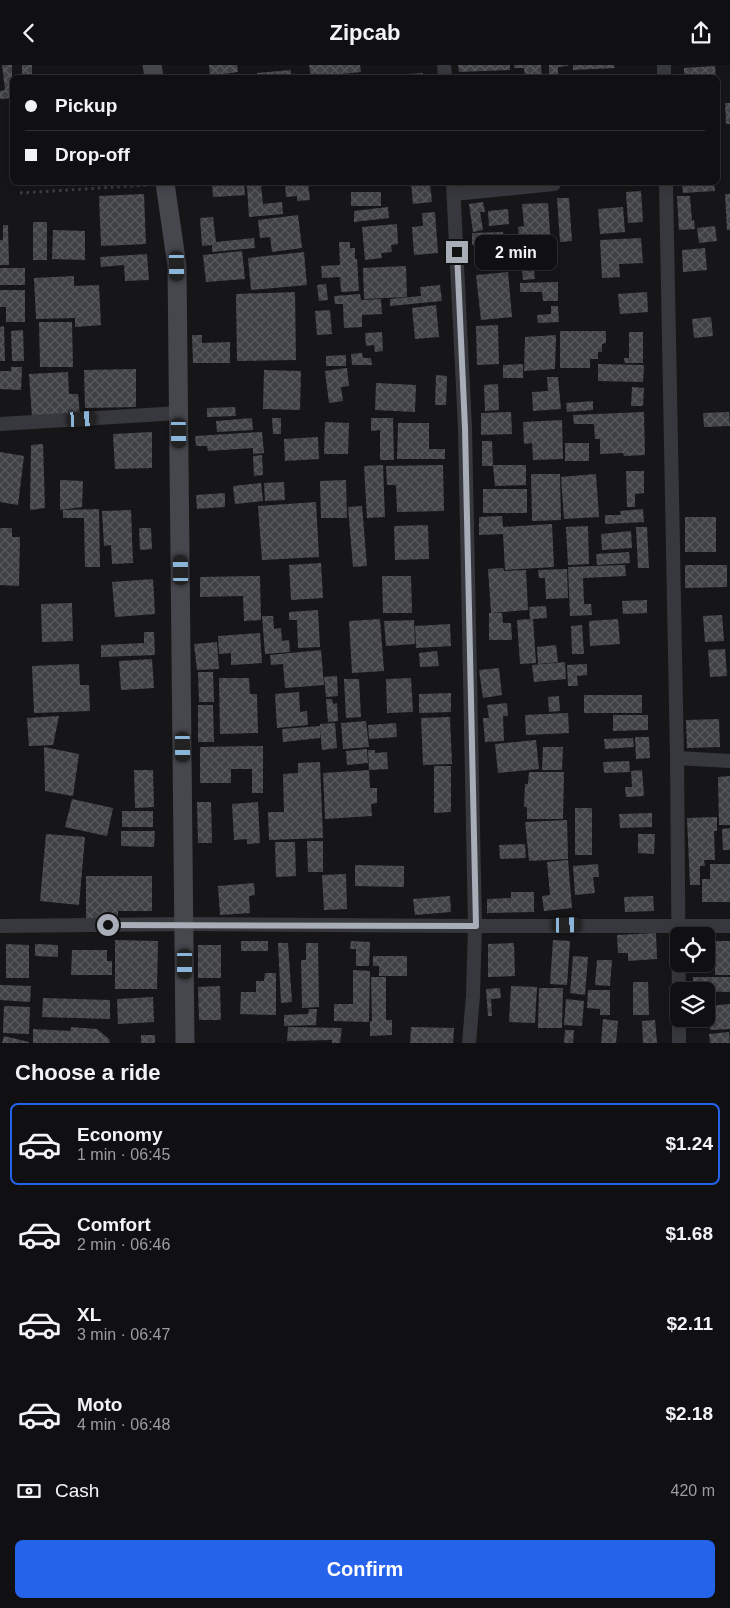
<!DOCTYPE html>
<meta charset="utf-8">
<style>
:root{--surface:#101012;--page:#1e1e20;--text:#f1f3f6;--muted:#9c9d9f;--line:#303032;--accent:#2563eb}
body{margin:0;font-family:Helvetica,sans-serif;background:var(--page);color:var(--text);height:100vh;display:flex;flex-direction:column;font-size:19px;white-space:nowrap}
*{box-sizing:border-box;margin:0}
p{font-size:16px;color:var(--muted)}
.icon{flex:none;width:28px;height:28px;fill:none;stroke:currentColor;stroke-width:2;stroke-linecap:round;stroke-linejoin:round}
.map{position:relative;height:978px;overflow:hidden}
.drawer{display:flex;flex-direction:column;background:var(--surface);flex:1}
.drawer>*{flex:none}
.guide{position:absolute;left:10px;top:10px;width:710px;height:110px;border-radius:8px;box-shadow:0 2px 8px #0003,0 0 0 1px var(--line);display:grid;align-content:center;height:110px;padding:0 15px;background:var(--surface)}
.controls{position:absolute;left:670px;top:862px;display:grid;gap:10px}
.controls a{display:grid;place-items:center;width:45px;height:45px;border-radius:8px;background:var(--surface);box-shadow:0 2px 8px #0003,0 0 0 1px var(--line);font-size:25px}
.end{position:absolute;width:22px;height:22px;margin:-11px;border:6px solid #a8adb8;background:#111;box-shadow:0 0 0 2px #111}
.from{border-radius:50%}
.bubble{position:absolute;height:35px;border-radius:8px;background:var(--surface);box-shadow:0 2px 8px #0003,0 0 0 1px var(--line);font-size:16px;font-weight:800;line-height:35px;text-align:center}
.car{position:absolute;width:15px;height:30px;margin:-15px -8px;border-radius:6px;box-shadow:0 0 4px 1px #0007;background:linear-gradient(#222 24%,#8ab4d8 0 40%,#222 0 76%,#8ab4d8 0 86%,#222 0)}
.guide b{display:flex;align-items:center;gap:18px;height:48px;font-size:19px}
.guide b+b{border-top:1px solid var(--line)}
.guide i{width:12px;height:12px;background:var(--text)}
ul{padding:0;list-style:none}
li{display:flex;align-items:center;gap:15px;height:82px;margin:0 10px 8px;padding:0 5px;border:2px solid transparent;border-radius:8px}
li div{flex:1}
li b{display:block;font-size:19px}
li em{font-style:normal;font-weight:800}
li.selected{border-color:var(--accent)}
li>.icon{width:45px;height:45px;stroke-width:1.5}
h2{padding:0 15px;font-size:22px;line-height:60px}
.pay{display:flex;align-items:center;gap:12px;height:55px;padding:0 15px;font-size:19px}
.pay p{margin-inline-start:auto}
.primary-button{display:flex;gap:10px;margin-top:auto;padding:10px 15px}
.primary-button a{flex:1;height:58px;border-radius:8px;background:var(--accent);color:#fff;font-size:20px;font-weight:800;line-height:58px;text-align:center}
header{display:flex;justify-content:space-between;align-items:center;height:65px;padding:0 15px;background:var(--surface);font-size:22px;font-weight:800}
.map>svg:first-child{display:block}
</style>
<header><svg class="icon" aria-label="back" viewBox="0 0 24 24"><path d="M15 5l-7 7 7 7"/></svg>Zipcab<svg class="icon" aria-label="share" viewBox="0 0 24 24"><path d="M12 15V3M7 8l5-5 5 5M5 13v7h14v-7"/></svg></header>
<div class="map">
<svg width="730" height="978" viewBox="0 0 730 978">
<defs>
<pattern id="building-cross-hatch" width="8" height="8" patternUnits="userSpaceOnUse" patternTransform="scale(1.25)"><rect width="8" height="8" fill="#404145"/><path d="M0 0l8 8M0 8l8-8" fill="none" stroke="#595a5e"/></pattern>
</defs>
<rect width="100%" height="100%" fill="#161618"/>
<g fill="url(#building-cross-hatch)">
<polygon points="2,0 12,0 12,33 0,34 0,26 5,25"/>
<rect x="22" y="0" width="10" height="12"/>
<polygon points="209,0 237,0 238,7 210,11"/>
<polygon points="309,0 360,0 361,7 311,12"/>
<polygon points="458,0 510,0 510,5 459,7"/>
<polygon points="514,0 541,0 542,12 525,12 524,3 514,3"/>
<polygon points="549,0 568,0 568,1 558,2 558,12 549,12"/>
<polygon points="573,0 614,0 615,3 573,5"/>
<polygon points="715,1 716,12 684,12 684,3"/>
<polygon points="291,5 291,12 258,12 257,8"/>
<polygon points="423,8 423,12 393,12 392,10"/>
<polygon points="725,38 730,38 730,59 726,59"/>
<polygon points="9,42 12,42 12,75 10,75"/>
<polygon points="212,118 244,118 245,130 213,132"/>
<polygon points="285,118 308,118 310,135 297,136 297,131 286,132"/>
<polygon points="411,118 430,118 432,137 413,139"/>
<polygon points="714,118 715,126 683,128 682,119"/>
<polygon points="261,120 263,139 282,137 283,149 249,152 247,121"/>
<polygon points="641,126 643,157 628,158 626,127"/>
<rect x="351" y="127" width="30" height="14"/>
<polygon points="144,129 146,179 101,181 99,131"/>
<polygon points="725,129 730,129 730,165 727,165"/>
<polygon points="677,131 690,131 692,156 694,155 695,164 679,165"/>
<polygon points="557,133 569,133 572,176 560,177"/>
<polygon points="483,137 485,147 480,147 483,165 473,167 469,139"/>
<polygon points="548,138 551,182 520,184 518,162 524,161 522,139"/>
<polygon points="388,142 389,153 354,157 354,146"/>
<polygon points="623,142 625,167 600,169 598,144"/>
<polygon points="508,144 509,159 489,161 488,146"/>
<polygon points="435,147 438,188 414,190 412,162 423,161 422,148"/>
<polygon points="298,150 302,183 272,187 270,172 260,173 258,155"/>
<polygon points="213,152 216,177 254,173 255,183 212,187 212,180 202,181 200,153"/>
<rect x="33" y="157" width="14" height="38"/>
<polygon points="397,159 398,179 391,180 392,187 381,188 382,193 365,195 362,162"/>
<polygon points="3,160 8,160 9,200 0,200 0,175 3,175"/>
<polygon points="715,161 717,176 699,178 697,163"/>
<polygon points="53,165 85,166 85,195 52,194"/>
<polygon points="503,167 503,179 472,180 472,168"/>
<polygon points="641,173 643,198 619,199 620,212 602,213 600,175"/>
<polygon points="339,177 350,177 350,183 355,183 355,194 357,194 359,226 341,227 340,212 322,213 321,201 340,200"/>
<polygon points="705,183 707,205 683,207 682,185"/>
<polygon points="242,186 245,214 206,217 203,190"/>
<polygon points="304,187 307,220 251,225 248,193"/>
<polygon points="147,189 149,215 125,216 124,200 101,202 100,192"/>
<polygon points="533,193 535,214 523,215 521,194"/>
<polygon points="406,201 407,232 364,234 363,203"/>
<rect x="0" y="203" width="25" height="17"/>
<polygon points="508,207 512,252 481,255 476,210"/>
<polygon points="74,211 74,221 99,220 101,260 75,262 75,253 36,254 34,213"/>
<polygon points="558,217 558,236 543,236 542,227 520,227 520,218"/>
<polygon points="326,219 328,235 319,236 317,220"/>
<polygon points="440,220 442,236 390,241 390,234 421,231 420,222"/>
<polygon points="0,225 25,225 25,257 6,257 6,242 0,242"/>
<polygon points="295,227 296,295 237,296 236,229"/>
<polygon points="647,227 648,247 620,249 618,229"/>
<polygon points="360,229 361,235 381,234 382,249 362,250 362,262 344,263 343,239 335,239 334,231"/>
<polygon points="436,240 439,272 415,274 412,243"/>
<polygon points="551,241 558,241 559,257 538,258 537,250 551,249"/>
<polygon points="330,245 332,269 317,270 315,246"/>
<polygon points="711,252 713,271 694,273 692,254"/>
<polygon points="39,257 72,257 73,302 40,302"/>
<polygon points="498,260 499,299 477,300 476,261"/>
<polygon points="4,261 5,296 0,296 0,262"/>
<polygon points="23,265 24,296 12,296 11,266"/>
<polygon points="560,266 606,266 606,278 602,279 602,287 598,287 598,294 590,294 590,303 560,303"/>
<polygon points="382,267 383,286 375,287 374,280 366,281 365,268"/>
<polygon points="629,267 643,267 643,298 625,298 624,293 629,293"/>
<polygon points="192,270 202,270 202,278 230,277 230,298 193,298"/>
<polygon points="556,270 555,304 524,306 525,272"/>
<polygon points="362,288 363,293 371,293 372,300 352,300 351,289"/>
<polygon points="346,290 346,301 326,301 326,291"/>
<polygon points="523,299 523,313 503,313 503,300"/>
<polygon points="598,299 644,300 643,317 598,316"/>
<polygon points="11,302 22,302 21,325 0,324 0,306 11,306"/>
<polygon points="347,303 349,321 341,322 343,336 329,338 325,306"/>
<polygon points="136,304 136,342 85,343 84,305"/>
<polygon points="264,305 301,306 300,345 263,344"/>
<polygon points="68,307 69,329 78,329 80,350 32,353 29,309"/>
<polygon points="436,310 447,311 446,340 435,340"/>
<polygon points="547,312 558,312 561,344 533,346 532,327 548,326"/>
<polygon points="376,318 416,320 415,347 375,345"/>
<polygon points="498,319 499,345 485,346 484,320"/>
<polygon points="632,322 644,323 643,341 631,341"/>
<polygon points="593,336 593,345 567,347 566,338"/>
<polygon points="235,342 236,351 207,352 207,343"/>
<polygon points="511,347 512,369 481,370 481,348"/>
<polygon points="644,347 645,390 624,391 623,388 600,389 600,374 595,374 594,359 574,359 573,350"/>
<polygon points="729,347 730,361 704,362 703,348"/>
<polygon points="252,353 253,365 217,367 216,356"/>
<polygon points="272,353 281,353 281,369 273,369"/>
<polygon points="371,353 393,353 394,395 380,395 380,365 371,366"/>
<polygon points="562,355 563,394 533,395 532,378 524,379 523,357"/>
<polygon points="325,357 349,358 348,389 324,389"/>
<polygon points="398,358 429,358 429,384 445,384 445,394 397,394"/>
<polygon points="152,367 152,403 115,404 113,369"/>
<polygon points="262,367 264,388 253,389 253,383 208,386 207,381 196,381 195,371"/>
<polygon points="318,372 319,394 285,396 284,374"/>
<polygon points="482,376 492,376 493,401 482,401"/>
<rect x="565" y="378" width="24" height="18"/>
<polygon points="43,379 45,443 30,445 31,380"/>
<polygon points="0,387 24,391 18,440 0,437"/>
<polygon points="262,390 263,410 254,411 253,391"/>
<polygon points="383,400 385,452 367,453 364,401"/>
<polygon points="443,400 444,446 397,447 396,420 387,420 386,401"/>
<polygon points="493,400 526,400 526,420 495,421"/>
<polygon points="626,406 644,406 644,428 635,429 635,442 627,442"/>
<polygon points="531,409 560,409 561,455 532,456"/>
<polygon points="596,409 599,452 564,454 561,412"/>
<polygon points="60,415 83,416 82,442 60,445"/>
<polygon points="346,415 347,453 321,453 320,416"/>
<polygon points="284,417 285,435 265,436 264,418"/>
<polygon points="261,418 263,436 235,439 233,421"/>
<rect x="483" y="424" width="44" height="24"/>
<polygon points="225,428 225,442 197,444 196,430"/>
<polygon points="316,437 319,492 262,495 258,441"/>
<polygon points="362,441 367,501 353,502 348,442"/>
<polygon points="99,444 100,502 85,502 84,453 63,453 63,445"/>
<polygon points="643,444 644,457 605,459 605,450 621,450 620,446"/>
<polygon points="131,445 133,498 112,499 111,480 104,481 102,446"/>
<polygon points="502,451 503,462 552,459 554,502 505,505 503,469 479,470 479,452"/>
<rect x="685" y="452" width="31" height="35"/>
<polygon points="428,460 429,494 395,495 394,461"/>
<polygon points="588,461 589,499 568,500 566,462"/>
<polygon points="636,462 647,462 649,503 638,503"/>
<polygon points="0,463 12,463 12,472 20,472 19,521 0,520"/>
<polygon points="139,463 151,463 152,484 140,485"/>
<polygon points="631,466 632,483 602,485 601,469"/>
<polygon points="629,487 630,498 597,500 596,489"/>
<polygon points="321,498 323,533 291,535 289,500"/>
<polygon points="625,500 626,511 583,513 584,539 591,539 592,550 570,551 568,502"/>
<polygon points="685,500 727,500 727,522 685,523"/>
<polygon points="503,503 504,506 526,505 528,545 491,548 488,504"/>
<polygon points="567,504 568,533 546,534 545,513 539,513 538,505"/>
<polygon points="260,511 261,555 244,556 243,531 200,532 200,512"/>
<polygon points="382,511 411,511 412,548 383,548"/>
<polygon points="153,514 155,549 115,552 112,517"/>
<polygon points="647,535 647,548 623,549 622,536"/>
<polygon points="72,538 73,576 42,577 41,539"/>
<polygon points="546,541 547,553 533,554 536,598 520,599 517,555 530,554 529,542"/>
<polygon points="318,545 320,582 298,583 297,555 289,555 289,547"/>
<polygon points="489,548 502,548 503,558 511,558 512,575 489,575"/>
<polygon points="722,550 724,576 705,577 703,551"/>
<polygon points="262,551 273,551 274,564 281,563 282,576 289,575 290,587 265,589"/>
<polygon points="380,554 384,606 352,608 349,556"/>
<polygon points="618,554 620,579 590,581 589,556"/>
<polygon points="414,555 415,579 386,581 384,556"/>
<polygon points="450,559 451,581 416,583 415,561"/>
<polygon points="582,560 584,589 572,589 571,561"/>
<polygon points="144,567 154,567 155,590 101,592 101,580 144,578"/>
<polygon points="260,568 262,598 231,600 231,588 219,589 218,571"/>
<polygon points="217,577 219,604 197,605 194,579"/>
<polygon points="556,580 558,597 538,599 537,582"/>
<polygon points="725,584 727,611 710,612 708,585"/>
<polygon points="321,585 324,620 285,623 283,599 271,600 270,590"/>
<polygon points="437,586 439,601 420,602 419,588"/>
<polygon points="152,594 154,623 121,625 119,596"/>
<polygon points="565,597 566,614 534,617 532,600"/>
<polygon points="79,599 80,620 89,620 90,646 34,648 32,601"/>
<polygon points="587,599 587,610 577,611 578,621 568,621 567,600"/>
<polygon points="499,603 502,630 483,633 479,605"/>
<polygon points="198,607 213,607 214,637 199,637"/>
<polygon points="337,611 338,631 326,632 324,612"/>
<polygon points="219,613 249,613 250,629 257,629 258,668 220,669"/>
<polygon points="411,613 413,647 387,648 386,614"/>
<polygon points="344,614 359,614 361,652 346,653"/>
<polygon points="299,627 300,647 307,646 308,660 277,663 275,629"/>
<polygon points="451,628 451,647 419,648 419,629"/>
<rect x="584" y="630" width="58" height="18"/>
<polygon points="559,631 560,646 549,647 548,632"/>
<polygon points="326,634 332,634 333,639 337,638 338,656 328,657"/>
<polygon points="507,638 508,651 503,651 504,676 485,677 483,653 489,653 487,640"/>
<polygon points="198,640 213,640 214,677 198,677"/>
<polygon points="568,648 569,668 526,670 525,650"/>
<polygon points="613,650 648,650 648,665 613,666"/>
<polygon points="59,651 53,680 29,681 27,653"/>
<polygon points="450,652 452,699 423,700 421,653"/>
<polygon points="719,654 720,682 687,683 686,655"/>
<polygon points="366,656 369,682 343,684 341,658"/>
<polygon points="335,658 337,683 322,685 320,665 320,673 283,677 282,664 320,661 320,659"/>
<polygon points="396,658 397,672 369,674 368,660"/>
<polygon points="635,672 649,672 650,693 636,694"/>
<polygon points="633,673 634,682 605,684 604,674"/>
<polygon points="536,675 539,704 498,708 495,679"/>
<polygon points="263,681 263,728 252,728 252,704 231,704 231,718 200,718 200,682"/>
<polygon points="44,682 79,689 73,731 45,726"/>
<polygon points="543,682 563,682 562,705 542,705"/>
<polygon points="367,684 368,698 347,700 346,686"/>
<polygon points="368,685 375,685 375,688 387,687 388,704 369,705 370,723 377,723 377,738 371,739 372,751 325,754 323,708 369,705"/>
<polygon points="629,696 630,707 604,708 603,697"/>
<polygon points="320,697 323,773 269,775 268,747 284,747 283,709 298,708 298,698"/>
<polygon points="434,701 451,701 451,747 434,748"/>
<polygon points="134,705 153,705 154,742 135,743"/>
<polygon points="642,705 644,731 626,732 625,722 632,722 631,706"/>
<polygon points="529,707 564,707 563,754 527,754 527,742 524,742 525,719 528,719"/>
<polygon points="730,711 730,760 719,760 718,712"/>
<polygon points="72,734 113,743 107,771 65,762"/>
<polygon points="197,737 211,737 212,778 198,778"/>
<polygon points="258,737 260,778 247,779 247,774 234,775 232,739"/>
<rect x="575" y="743" width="17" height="47"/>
<rect x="122" y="746" width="31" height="16"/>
<polygon points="652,748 652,762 620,763 619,749"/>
<polygon points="717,752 717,766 714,766 715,795 704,795 705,801 700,801 700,820 690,820 687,753"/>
<polygon points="567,755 568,794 529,796 525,757"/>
<polygon points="730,763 730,785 723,785 722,764"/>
<polygon points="121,766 155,766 154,782 121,781"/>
<polygon points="46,769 85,772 79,840 40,836"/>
<polygon points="638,769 655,769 654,789 638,788"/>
<polygon points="307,776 323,776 323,807 308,807"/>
<polygon points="275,777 295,777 296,811 276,812"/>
<polygon points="525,779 526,793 500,794 499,780"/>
<polygon points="568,795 572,843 544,846 542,831 550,830 547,797"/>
<polygon points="598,799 599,812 593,812 595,828 575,830 573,801"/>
<polygon points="710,799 730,799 730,837 702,837 702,814 710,814"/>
<polygon points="355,800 404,801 404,822 355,821"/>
<polygon points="346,809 347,844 324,845 322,810"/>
<polygon points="86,811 152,811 152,846 118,846 118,858 86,858"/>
<polygon points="254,818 255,830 249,831 250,848 220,850 218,821"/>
<polygon points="511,827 534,827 534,847 487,848 487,834 511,833"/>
<polygon points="450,831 451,847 415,850 413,834"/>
<polygon points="653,831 654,846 625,847 624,832"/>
<polygon points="656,868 657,894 628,896 628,888 618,888 617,870"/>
<polygon points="115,875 158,876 157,924 115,924"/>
<polygon points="553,875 570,876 567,920 550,919"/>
<rect x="241" y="876" width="27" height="10"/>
<polygon points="351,876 370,877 369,901 356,901 356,884 350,884"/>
<polygon points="706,876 730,876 730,910 715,910 715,888 706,888"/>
<polygon points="278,878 288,878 292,937 281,938"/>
<polygon points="306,878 318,878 319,942 302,943 301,895 306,895"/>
<polygon points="514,878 515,911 488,912 488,879"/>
<polygon points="6,879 29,880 29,913 6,913"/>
<polygon points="35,879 58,880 58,892 35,891"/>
<rect x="198" y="880" width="23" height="33"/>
<polygon points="72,885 107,885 107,896 112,896 112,910 71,910"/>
<polygon points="373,891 407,891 407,911 379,911 379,901 373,901"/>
<polygon points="573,891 588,892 585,930 570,928"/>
<polygon points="597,895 612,895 610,921 595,920"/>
<polygon points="353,905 370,906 369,957 334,956 334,939 353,939"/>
<polygon points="265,908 276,908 276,950 240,949 241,927 256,927 256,916 264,916"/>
<polygon points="371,912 386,912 386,955 392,955 392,970 370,971 370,956 372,956"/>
<polygon points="693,912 730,912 730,927 693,926"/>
<polygon points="633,917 648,917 649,950 633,950"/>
<polygon points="0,920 31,921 30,937 0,935"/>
<polygon points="220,921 221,955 199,955 198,922"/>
<polygon points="511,921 537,922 535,958 509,957"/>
<polygon points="500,923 501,933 491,934 492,951 488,951 486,924"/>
<polygon points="539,923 563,923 562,963 538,963"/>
<polygon points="588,925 610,925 610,950 600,950 600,944 587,943"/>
<polygon points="153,932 154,957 118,959 117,934"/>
<polygon points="43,933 110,935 110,954 42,952"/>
<polygon points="566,934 584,936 582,961 564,960"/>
<polygon points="730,939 730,964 710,965 708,941"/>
<polygon points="4,941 30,942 29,969 3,968"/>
<polygon points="309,944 317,944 316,960 284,961 284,950 308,949"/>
<polygon points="603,954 618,956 616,978 601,978"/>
<polygon points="655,955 657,978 643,978 642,956"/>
<polygon points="71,962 97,964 109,974 110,978 33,978 33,964 70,966"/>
<polygon points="288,962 342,963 340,978 332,978 332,975 287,976"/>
<polygon points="411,962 454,963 453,978 410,978"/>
<polygon points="565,965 574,965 573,978 564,978"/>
<polygon points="729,967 730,978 710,978 709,969"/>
<rect x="141" y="970" width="14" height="8"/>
<polygon points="4,971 29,977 29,978 2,978"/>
</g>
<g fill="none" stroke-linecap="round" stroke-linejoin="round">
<polyline stroke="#3d3f44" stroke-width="3" stroke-dasharray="2.5 4" stroke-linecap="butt" points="20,128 149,120"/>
<g stroke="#37383d" stroke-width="14">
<polyline points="444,0 445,12"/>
<polyline points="664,0 664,12"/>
<polyline points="453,118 465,363 475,861 473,931 469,978"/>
<polyline points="666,118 677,693 679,946"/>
<polyline points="454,129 554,119"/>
<polyline points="0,359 179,348"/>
<polyline points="677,693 730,696"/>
<polyline points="0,861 185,859 475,861 730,861"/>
<polyline points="679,954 679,978"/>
</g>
<g stroke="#45474d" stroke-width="19">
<polyline points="152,0 154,12"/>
<polyline points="165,118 177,201 185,978"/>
</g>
</g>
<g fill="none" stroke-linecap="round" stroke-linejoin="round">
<polyline stroke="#a8adb8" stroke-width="6" points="108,860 476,861 465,363 457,187"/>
</g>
</svg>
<div class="controls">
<a><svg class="icon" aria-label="locate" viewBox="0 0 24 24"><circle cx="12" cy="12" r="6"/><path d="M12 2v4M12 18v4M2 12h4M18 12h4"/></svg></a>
<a><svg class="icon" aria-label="layers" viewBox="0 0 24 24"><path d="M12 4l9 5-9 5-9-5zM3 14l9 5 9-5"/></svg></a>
</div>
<i class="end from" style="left:108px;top:860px"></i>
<i class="end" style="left:457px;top:187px"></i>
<div class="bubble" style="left:475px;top:170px;width:82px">2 min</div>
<i class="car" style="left:177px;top:201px;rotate:179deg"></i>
<i class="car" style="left:82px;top:354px;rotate:87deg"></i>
<i class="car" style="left:179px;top:368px;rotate:179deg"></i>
<i class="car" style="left:181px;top:505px;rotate:359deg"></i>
<i class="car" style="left:183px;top:682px;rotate:179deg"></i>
<i class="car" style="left:567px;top:860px;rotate:89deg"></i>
<i class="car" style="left:185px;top:899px;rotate:180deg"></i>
<div class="guide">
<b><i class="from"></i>Pickup</b>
<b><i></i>Drop-off</b>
</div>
</div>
<section class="drawer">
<h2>Choose a ride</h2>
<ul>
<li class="selected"><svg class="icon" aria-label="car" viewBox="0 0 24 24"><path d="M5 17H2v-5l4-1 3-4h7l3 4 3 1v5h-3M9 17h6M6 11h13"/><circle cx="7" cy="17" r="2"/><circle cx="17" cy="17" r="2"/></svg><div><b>Economy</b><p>1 min · 06:45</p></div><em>$1.24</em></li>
<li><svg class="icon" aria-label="car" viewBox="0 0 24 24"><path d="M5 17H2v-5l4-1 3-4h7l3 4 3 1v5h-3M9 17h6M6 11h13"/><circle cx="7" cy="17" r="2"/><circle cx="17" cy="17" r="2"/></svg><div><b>Comfort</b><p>2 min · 06:46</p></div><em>$1.68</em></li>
<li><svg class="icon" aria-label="car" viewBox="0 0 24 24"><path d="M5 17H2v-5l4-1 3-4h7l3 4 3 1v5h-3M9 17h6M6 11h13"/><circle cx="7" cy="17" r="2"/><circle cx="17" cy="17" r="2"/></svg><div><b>XL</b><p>3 min · 06:47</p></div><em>$2.11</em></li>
<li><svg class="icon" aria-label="car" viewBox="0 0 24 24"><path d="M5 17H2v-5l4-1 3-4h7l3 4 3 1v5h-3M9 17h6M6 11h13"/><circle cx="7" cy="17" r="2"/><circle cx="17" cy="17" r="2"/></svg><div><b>Moto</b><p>4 min · 06:48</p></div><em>$2.18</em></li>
</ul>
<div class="pay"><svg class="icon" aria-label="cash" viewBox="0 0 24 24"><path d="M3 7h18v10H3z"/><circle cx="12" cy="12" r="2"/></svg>Cash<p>420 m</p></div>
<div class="primary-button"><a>Confirm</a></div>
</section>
